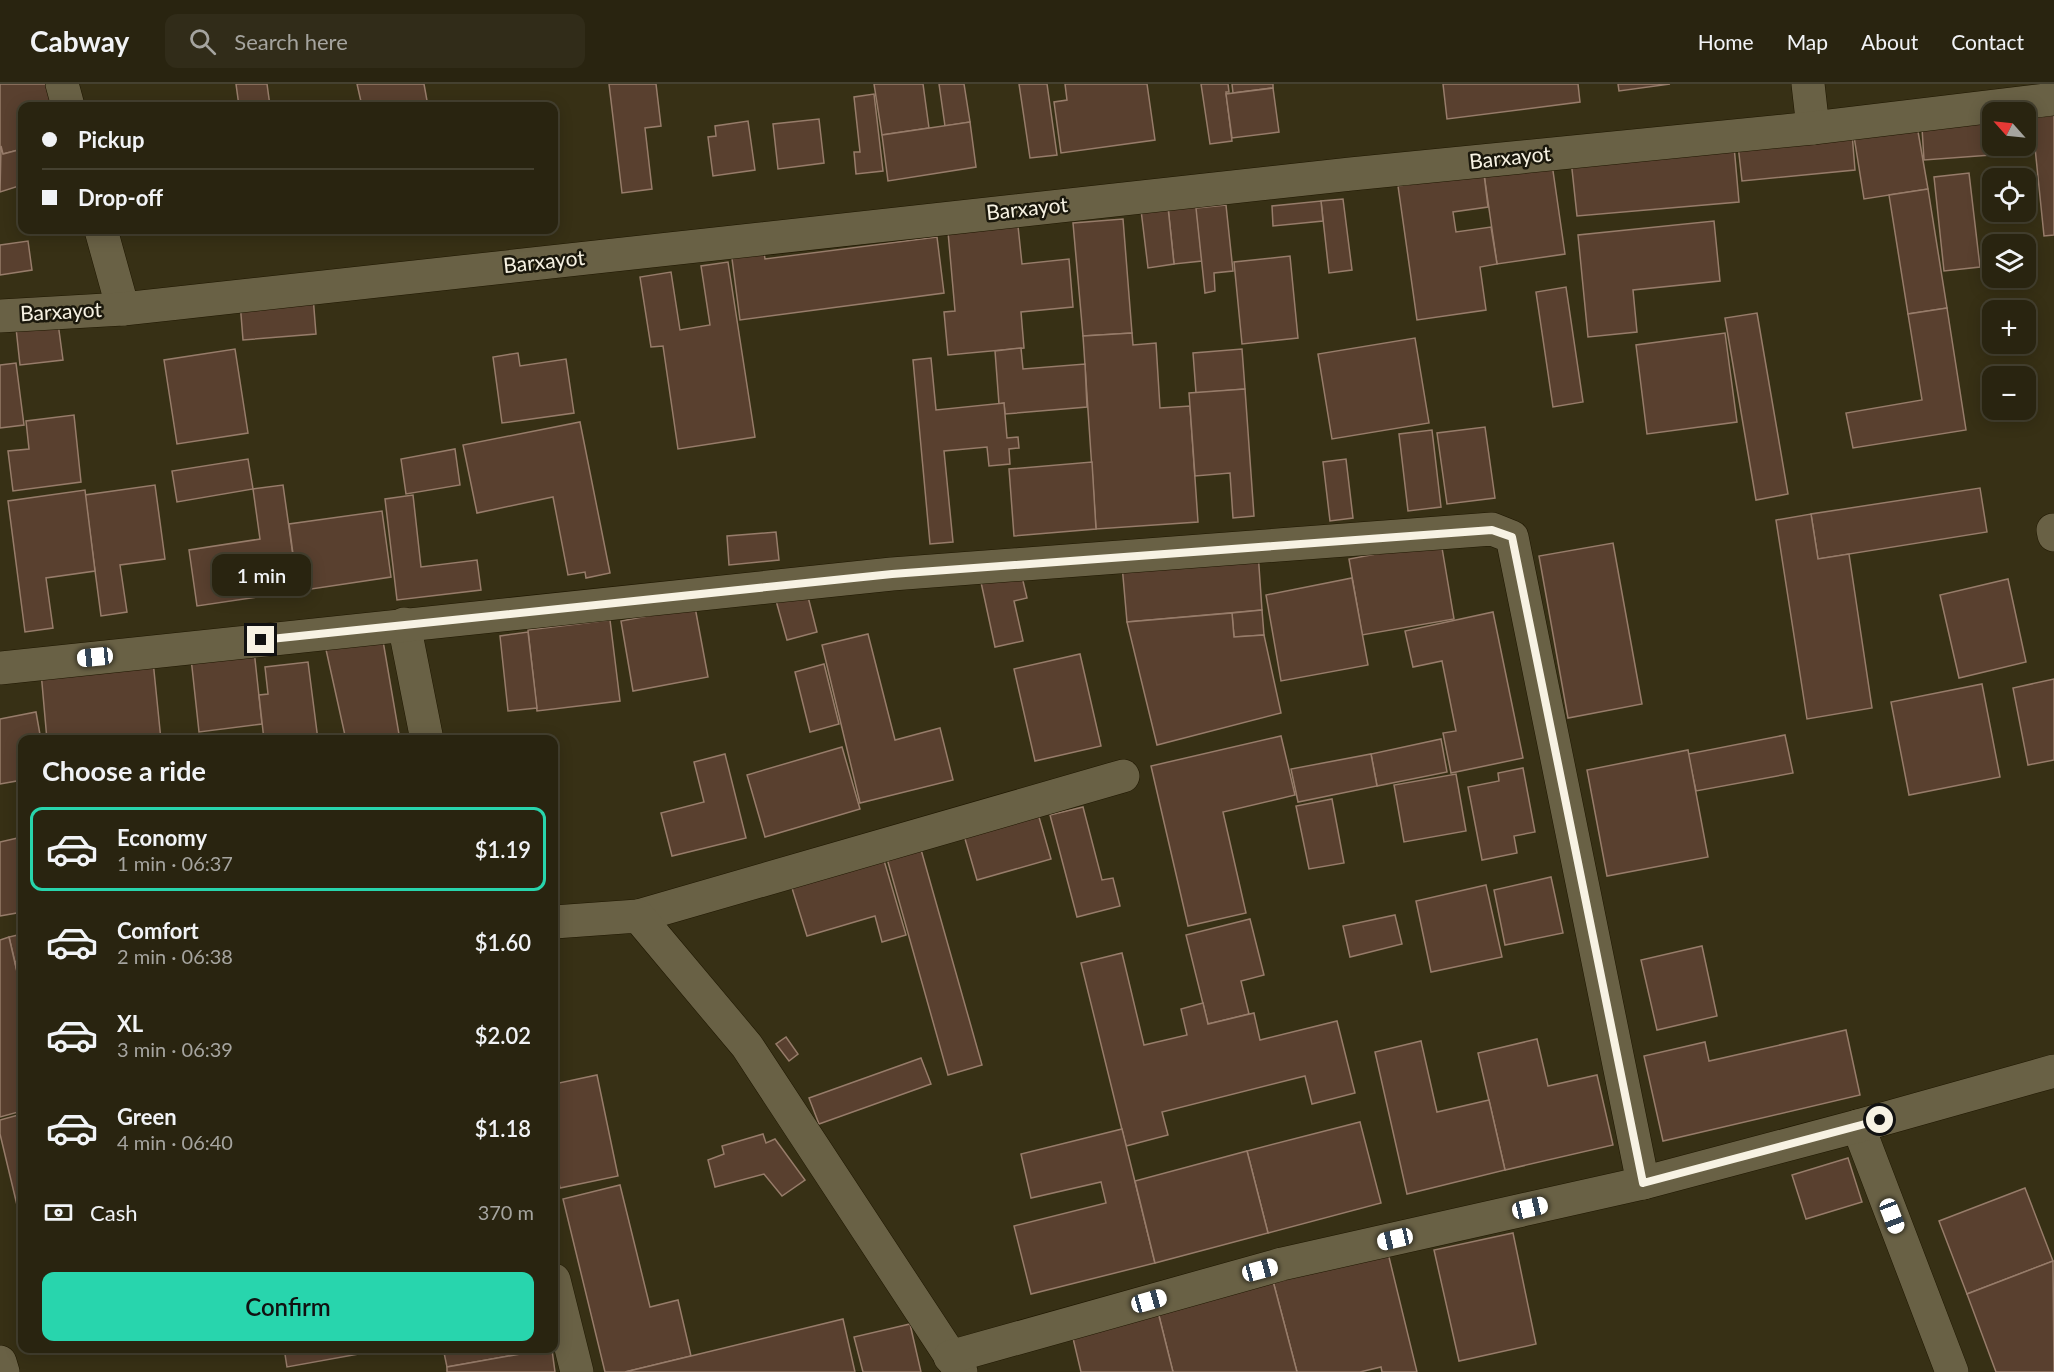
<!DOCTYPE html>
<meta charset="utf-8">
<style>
:root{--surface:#292410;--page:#312c19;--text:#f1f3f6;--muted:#a5a49f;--line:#454130;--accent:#28d5ad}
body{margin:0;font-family:Lato,sans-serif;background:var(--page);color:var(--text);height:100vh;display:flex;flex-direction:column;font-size:22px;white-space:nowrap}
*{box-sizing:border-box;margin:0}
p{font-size:20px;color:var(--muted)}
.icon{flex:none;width:33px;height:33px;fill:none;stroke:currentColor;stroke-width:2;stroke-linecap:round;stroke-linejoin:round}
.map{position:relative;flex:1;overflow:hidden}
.drawer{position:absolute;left:18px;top:651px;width:540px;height:618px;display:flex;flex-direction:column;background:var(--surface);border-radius:12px;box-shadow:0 3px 15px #0003,0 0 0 2px var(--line)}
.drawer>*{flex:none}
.top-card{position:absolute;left:18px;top:18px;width:540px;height:132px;border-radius:12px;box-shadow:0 3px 15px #0003,0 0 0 2px var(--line);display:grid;align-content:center;height:132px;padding:0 24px;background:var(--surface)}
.needle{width:39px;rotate:297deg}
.fabs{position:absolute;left:1982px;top:18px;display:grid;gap:12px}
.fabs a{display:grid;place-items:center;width:54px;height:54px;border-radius:12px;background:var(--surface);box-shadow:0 3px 15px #0003,0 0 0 2px var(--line);font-size:30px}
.end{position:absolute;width:27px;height:27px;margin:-14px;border:8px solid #f7f2e3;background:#111;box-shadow:0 0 0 3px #111}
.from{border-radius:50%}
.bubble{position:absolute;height:42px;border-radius:12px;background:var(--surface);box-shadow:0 3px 15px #0003,0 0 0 2px var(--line);font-size:20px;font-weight:600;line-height:42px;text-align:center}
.car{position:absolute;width:18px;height:36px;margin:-18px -9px;border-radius:8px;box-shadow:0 0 4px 2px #0007;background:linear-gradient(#fff 24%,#345 0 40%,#fff 0 76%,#345 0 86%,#fff 0)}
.top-card b{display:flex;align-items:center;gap:21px;height:57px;font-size:22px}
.top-card b+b{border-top:2px solid var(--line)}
.top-card i{width:15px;height:15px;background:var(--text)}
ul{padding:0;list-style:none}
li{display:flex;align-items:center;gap:18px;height:84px;margin:0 12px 9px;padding:0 12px;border:3px solid transparent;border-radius:12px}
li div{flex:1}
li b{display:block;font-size:22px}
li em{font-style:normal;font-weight:600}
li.selected{border-color:var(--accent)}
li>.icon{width:54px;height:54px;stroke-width:1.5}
h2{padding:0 24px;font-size:27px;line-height:72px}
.pay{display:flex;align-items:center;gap:15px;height:66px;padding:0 24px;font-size:22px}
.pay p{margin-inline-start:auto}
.button{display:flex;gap:12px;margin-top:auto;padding:12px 24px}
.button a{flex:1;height:69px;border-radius:12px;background:var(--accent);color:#111;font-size:24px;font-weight:600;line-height:69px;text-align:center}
header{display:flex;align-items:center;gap:36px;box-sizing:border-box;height:84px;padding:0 30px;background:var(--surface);border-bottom:2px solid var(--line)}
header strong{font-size:28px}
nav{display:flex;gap:33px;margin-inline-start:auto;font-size:21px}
.search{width:420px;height:54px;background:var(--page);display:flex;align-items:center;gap:15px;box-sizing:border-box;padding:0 21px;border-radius:12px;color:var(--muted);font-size:22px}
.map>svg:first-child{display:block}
</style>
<header>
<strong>Cabway</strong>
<div class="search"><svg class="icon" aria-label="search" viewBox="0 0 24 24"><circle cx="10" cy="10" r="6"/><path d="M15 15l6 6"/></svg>Search here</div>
<nav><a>Home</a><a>Map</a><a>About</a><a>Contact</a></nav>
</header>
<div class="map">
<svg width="2054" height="1288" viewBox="0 0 2054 1288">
<rect width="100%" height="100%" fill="#373015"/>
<g fill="#59402f" stroke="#977c6a" stroke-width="1.5">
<polygon points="0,0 55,0 62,22 22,22 22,65 3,70 0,63"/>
<polygon points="236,0 267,0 270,22 239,22"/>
<polygon points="357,0 424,0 428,22 362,22"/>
<polygon points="609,0 656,0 661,42 645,44 652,105 622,109"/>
<polygon points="874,0 923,0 929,44 882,51"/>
<polygon points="939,0 964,0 970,38 945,42"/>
<polygon points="1019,0 1047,0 1057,71 1030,74"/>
<polygon points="1065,0 1147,0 1155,56 1061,69 1054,18 1067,16"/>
<polygon points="1201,0 1228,0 1229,8 1226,8 1232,57 1210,60"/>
<polygon points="1232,0 1273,0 1273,4 1233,9"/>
<polygon points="1443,0 1578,0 1580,18 1447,35"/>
<polygon points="1618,0 1670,0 1619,7"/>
<polygon points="1273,4 1279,48 1232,54 1226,10"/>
<polygon points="874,10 883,87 856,90 854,68 860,68 854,13"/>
<polygon points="2054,31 2054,151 2044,152 2032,34"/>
<polygon points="819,35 824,79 778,85 773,40"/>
<polygon points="1916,36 1928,105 1864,115 1853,46"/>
<polygon points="2025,36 2030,36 2032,68 1924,76 1922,44 1992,39 1992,62 2025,62"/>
<polygon points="748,37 755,86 713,92 708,53 716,52 715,42"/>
<polygon points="970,38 976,83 888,97 882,51"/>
<polygon points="1852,49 1855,86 1742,97 1738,61"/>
<polygon points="1,62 3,70 22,65 22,101 0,108"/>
<polygon points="1734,62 1739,118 1577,132 1571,76"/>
<polygon points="1552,80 1565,170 1497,180 1484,90"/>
<polygon points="1969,89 1980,183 1944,187 1934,93"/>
<polygon points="1484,90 1488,123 1453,128 1456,148 1491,143 1497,180 1480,183 1486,226 1417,236 1398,102"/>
<polygon points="1928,105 1947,224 1908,230 1889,111"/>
<polygon points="1343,115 1352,186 1329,189 1321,117"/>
<polygon points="1321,117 1323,137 1273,142 1272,122"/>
<polygon points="1196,119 1202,177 1174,180 1168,123"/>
<polygon points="1226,121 1233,187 1214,189 1215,207 1205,209 1196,124"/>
<polygon points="1168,123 1174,180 1148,184 1141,126"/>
<polygon points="1123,135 1132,249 1083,252 1073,139"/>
<polygon points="1714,137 1720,197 1633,206 1637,248 1588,253 1578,151"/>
<polygon points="1018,142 1022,180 1069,175 1073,223 1021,228 1024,264 948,271 944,228 955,227 948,148"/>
<polygon points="937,153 944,209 740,236 731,167 763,162 765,175"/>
<polygon points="28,157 32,186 0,191 0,161"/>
<polygon points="1290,172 1298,254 1242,260 1234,178"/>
<polygon points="728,178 755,353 678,365 663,262 651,263 640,193 671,188 680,246 710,241 701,182"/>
<polygon points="1566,203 1583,318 1553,323 1536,208"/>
<polygon points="313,212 316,250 243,256 240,218"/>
<polygon points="1947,224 1966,346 1853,364 1846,329 1922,316 1908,230"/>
<polygon points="1757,229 1788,410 1756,416 1725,234"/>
<polygon points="58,239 63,276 20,281 16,244"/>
<polygon points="1132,249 1133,261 1156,259 1160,324 1190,322 1198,438 1096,445 1083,252"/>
<polygon points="1725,249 1737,338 1647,350 1636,261"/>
<polygon points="1415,254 1429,339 1332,355 1318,270"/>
<polygon points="1021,264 1023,285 1085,280 1087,323 1005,330 1004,319 999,320 995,267"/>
<polygon points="235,265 248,349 177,360 164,276"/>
<polygon points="1242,265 1245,305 1196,309 1193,269"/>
<polygon points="518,269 520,282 566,275 574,329 502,339 493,273"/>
<polygon points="931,274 936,326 1004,319 1007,354 1018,353 1019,364 1009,365 1010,380 989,382 987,363 944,367 953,458 930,460 913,276"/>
<polygon points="16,279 24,341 0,344 0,281"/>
<polygon points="1245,305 1254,432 1233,434 1230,389 1195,392 1189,309"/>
<polygon points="74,331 81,398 13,407 8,367 29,365 26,337"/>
<polygon points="580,338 610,489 586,494 585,488 568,491 553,413 477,429 463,361"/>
<polygon points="1485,343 1495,414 1447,420 1437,349"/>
<polygon points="1432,346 1441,423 1408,427 1399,350"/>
<polygon points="455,365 460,401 406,410 401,375"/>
<polygon points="248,375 253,405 177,418 172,387"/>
<polygon points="1346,375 1353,434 1330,437 1323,378"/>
<polygon points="1092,378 1096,445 1014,452 1009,385"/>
<polygon points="155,401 165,475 120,481 127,528 101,532 85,411"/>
<polygon points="283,401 298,507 197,522 189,466 260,455 253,405"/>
<polygon points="1980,404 1987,448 1818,475 1811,430"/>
<polygon points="85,406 95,487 46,494 53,544 25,548 8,417"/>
<polygon points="413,411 421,483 477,476 481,506 397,516 385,415"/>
<polygon points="382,427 391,493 298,507 289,440"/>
<polygon points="1811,430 1818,475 1849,470 1872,624 1807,635 1776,436"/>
<polygon points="776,448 779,476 729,481 727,452"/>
<polygon points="1441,458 1454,535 1362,551 1349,475"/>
<polygon points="1613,459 1642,620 1568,634 1539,472"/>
<polygon points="1258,468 1262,526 1127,538 1122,481"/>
<polygon points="1019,480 1027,514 1014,517 1023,557 995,563 979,489"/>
<polygon points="1352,494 1368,581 1281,597 1266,511"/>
<polygon points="2008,495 2026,578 1959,594 1940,511"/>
<polygon points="806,505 817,548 787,556 775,513"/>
<polygon points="695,523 708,593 633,607 621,537"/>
<polygon points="1262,526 1264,551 1234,553 1232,529"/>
<polygon points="1493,528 1523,674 1451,689 1443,649 1456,647 1442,577 1413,583 1405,547"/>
<polygon points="1232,529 1234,553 1264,551 1281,629 1157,661 1127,538"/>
<polygon points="610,536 620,617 537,627 528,546"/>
<polygon points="528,548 537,624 508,627 500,552"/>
<polygon points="868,550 895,656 940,644 953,696 860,719 822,561"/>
<polygon points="382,551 400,656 346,656 325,561"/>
<polygon points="254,566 262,640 199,648 191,574"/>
<polygon points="1080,570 1101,662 1035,677 1014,585"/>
<polygon points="153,577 161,656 132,656 132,652 104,656 47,656 41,588"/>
<polygon points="308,578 318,656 264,656 259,611 268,610 265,583"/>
<polygon points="824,580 839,640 810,648 795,588"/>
<polygon points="2054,595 2054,676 2028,681 2013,604"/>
<polygon points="1982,600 2000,693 1909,711 1891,618"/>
<polygon points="36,628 41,656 22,656 22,696 0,700 0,635"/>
<polygon points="1785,651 1793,689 1696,707 1688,670"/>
<polygon points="1281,652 1295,711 1223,728 1246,829 1188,842 1151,682"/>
<polygon points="1441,655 1447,688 1377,702 1371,670"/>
<polygon points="842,663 860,725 765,753 747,691"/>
<polygon points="1688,666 1708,773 1607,792 1587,686"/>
<polygon points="725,670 746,754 672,772 661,729 704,718 694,678"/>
<polygon points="1371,670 1377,702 1298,718 1291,685"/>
<polygon points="1523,684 1535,748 1514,752 1517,769 1482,776 1468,703 1499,697 1498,689"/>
<polygon points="1456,690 1466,747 1404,758 1394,701"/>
<polygon points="1332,715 1344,779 1309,785 1296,722"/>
<polygon points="1035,719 1051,775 977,796 961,741"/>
<polygon points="1083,723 1102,796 1113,794 1120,822 1077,833 1050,731"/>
<polygon points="22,753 22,828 0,832 0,758"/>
<polygon points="920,762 982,981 948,991 886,771"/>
<polygon points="883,773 906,851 882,858 875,832 807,852 791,801"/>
<polygon points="1551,793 1563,849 1505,861 1494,806"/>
<polygon points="1486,801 1502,873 1431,888 1416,817"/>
<polygon points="1395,831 1402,860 1350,873 1343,842"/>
<polygon points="1250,835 1264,891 1241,897 1249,930 1208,940 1186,851"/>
<polygon points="22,850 22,876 15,878 9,853"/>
<polygon points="9,853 22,910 22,1027 0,1033 0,856"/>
<polygon points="1702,862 1717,932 1657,946 1641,876"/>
<polygon points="1122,869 1144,961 1187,951 1181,925 1203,919 1208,940 1254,929 1260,956 1337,937 1355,1009 1312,1020 1305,992 1162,1028 1168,1051 1126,1062 1081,879"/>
<polygon points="22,876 22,910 15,878"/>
<polygon points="1846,946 1860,1011 1663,1057 1644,972 1705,958 1709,977"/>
<polygon points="786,953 798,970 789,977 776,960"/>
<polygon points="1537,955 1548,1002 1597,991 1613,1061 1505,1086 1478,969"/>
<polygon points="1421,957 1437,1028 1489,1016 1505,1086 1407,1110 1375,968"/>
<polygon points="921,974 931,1000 819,1040 809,1014"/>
<polygon points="597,991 618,1092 560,1104 554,1074 554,1000"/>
<polygon points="22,1030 22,1142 0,1050 0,1036"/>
<polygon points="1360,1038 1381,1119 1268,1149 1247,1067"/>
<polygon points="1122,1045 1155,1179 1031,1210 1014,1142 1106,1119 1101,1098 1031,1114 1021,1070"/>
<polygon points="763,1050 766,1059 775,1055 805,1096 782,1112 764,1090 715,1103 708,1076 724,1070 722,1062"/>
<polygon points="1247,1067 1268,1149 1155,1179 1135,1097"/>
<polygon points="1848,1074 1862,1118 1806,1135 1792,1091"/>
<polygon points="620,1101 650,1223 678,1216 691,1272 625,1288 605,1288 563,1115"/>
<polygon points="2025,1104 2053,1177 1967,1210 1939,1137"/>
<polygon points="1513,1149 1536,1260 1459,1277 1434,1166"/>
<polygon points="1388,1169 1417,1288 1382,1288 1381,1283 1360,1288 1297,1288 1273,1197"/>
<polygon points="2053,1177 2054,1288 1996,1288 1967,1210"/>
<polygon points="1273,1197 1297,1288 1173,1288 1158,1228"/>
<polygon points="1158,1228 1173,1288 1081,1288 1072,1250"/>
<polygon points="843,1235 855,1288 625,1288 691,1272"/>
<polygon points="910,1240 921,1288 863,1288 854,1253"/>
<polygon points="284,1264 392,1264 287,1283"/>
<polygon points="443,1264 543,1264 543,1266 447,1283"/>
<polygon points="543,1266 552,1266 555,1288 447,1288 447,1283"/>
</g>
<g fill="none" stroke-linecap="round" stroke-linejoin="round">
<defs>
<g id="street">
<polyline points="62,0 68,22"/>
<polyline points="1808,0 1813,44"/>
<polyline points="101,146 123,225"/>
<polyline points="0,232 123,225 178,219 1351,90 1813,44 2054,15"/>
<polyline points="2053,446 2054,451"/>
<polyline points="404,540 427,656"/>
<polyline points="0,584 892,490 1492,445 1512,453 1643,1099"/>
<polyline points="638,832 1123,692"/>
<polyline points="554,838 638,832 747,962 961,1288"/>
<polyline points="1858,1042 1952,1288"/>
<polyline points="554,1196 577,1288"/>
<polyline points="950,1273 1282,1180 1643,1099 1858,1042 2054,987"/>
<polyline points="0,1278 3,1288"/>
</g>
</defs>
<use href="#street" stroke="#1f1700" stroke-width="34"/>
<use href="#street" stroke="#696145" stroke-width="33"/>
</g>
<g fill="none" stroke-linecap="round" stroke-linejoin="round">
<polyline stroke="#f7f2e3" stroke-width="8" points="261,556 892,490 1492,446 1512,453 1643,1099 1880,1036"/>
</g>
<g text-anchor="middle" stroke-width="5" stroke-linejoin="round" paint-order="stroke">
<g font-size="21" fill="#f7f2e3" stroke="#1b180c">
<text transform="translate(1510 74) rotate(-6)" y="7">Barxayot</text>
<text transform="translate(1027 125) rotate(-6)" y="7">Barxayot</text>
<text transform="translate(544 178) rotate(-6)" y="7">Barxayot</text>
<text transform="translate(61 228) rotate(-3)" y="7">Barxayot</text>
</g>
</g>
</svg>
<div class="fabs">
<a><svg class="needle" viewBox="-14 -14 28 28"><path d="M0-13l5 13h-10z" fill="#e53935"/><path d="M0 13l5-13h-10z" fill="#a5a49f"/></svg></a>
<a><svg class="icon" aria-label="locate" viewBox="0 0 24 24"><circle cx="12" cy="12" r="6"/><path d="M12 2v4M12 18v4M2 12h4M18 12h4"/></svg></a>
<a><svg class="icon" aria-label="layers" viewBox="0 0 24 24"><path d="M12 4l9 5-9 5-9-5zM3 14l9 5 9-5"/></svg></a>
<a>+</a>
<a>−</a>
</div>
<i class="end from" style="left:1880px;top:1036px"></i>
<i class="end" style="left:261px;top:556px"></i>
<div class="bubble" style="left:212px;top:470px;width:99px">1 min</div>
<i class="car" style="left:95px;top:573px;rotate:264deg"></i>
<i class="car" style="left:1530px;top:1124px;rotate:77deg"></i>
<i class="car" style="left:1892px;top:1132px;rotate:159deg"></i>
<i class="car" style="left:1395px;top:1155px;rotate:257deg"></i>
<i class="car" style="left:1260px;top:1186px;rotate:75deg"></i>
<i class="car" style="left:1149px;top:1217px;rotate:74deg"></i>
<div class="top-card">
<b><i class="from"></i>Pickup</b>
<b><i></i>Drop-off</b>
</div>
<section class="drawer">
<h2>Choose a ride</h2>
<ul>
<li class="selected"><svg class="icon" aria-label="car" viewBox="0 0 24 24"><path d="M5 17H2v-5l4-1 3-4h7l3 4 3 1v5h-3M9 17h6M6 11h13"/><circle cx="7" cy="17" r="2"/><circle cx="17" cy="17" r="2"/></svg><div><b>Economy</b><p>1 min · 06:37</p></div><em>$1.19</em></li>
<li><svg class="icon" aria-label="car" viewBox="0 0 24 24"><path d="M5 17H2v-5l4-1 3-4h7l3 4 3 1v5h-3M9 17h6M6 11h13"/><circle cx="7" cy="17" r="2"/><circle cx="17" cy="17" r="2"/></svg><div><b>Comfort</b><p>2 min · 06:38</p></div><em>$1.60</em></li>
<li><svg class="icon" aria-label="car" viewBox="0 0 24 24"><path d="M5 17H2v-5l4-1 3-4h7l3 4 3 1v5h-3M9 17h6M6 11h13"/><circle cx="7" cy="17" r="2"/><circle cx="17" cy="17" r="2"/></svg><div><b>XL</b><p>3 min · 06:39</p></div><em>$2.02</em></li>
<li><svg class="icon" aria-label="car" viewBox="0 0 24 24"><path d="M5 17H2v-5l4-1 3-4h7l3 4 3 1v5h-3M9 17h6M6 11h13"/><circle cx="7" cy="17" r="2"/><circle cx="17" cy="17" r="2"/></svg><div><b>Green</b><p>4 min · 06:40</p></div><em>$1.18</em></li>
</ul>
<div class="pay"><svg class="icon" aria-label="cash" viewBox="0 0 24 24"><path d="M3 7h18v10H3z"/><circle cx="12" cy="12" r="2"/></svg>Cash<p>370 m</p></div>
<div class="button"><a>Confirm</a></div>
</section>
</div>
